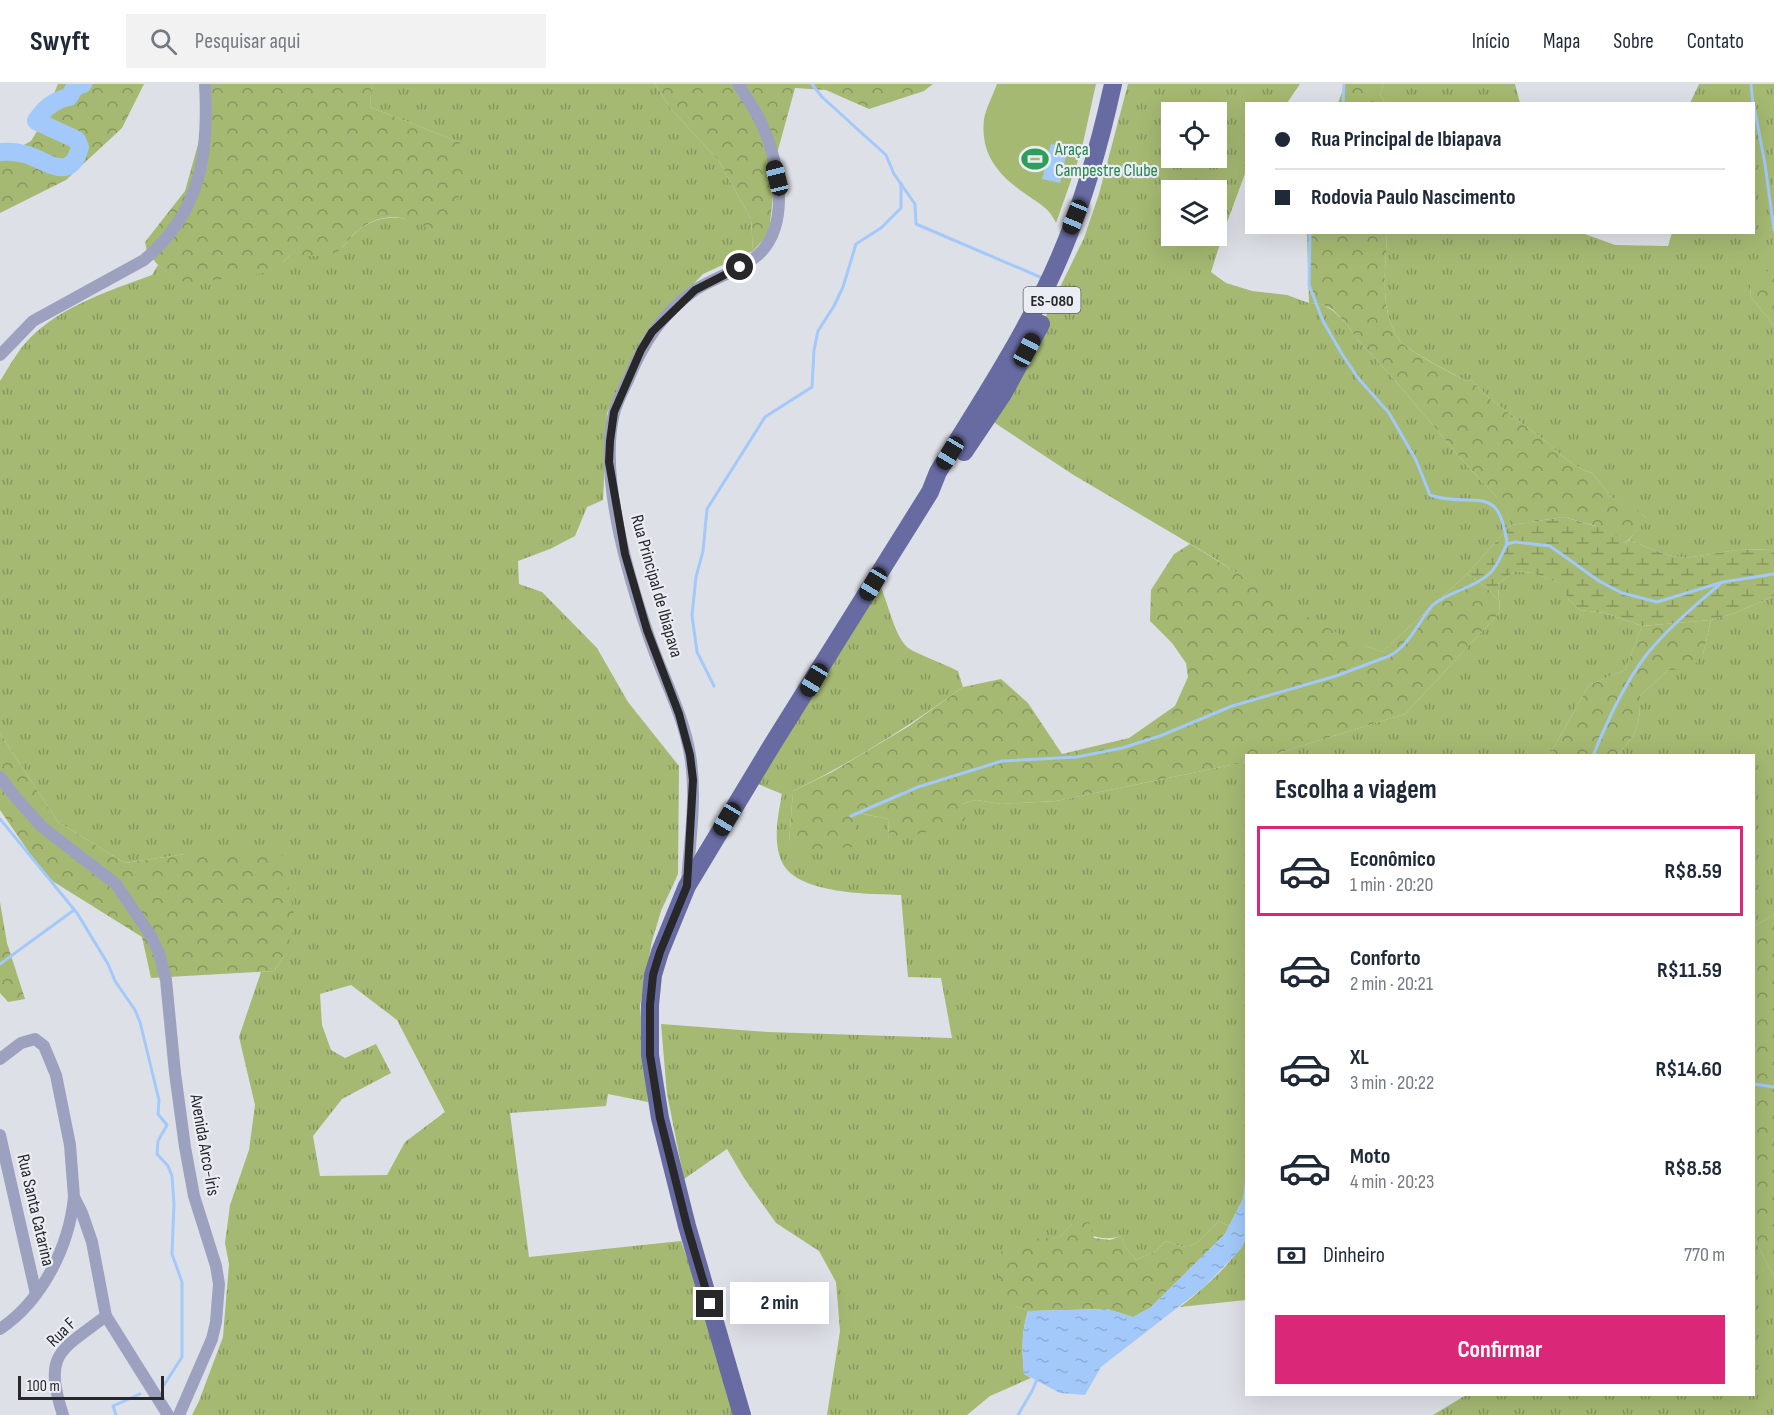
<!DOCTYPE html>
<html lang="pt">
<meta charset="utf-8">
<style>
:root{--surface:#fff;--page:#f2f2f3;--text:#1f2937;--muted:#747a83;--line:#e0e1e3;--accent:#db2777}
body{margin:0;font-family:"Sofia Sans Condensed",sans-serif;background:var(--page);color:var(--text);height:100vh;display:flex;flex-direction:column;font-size:22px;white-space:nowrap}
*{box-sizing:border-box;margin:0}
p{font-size:20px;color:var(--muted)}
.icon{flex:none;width:33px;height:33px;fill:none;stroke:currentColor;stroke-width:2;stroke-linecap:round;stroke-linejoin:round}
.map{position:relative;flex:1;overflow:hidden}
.panel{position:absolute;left:1245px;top:670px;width:510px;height:642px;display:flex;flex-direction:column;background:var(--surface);border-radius:0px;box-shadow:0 6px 24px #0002}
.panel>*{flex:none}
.hud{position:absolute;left:1245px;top:18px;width:510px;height:132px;border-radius:0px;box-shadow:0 6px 24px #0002;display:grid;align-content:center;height:132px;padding:0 30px;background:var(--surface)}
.fabs{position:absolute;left:1161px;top:18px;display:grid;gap:12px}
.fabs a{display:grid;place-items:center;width:66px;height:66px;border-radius:0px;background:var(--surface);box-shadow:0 6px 24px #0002;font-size:30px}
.scale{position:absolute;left:18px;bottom:15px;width:146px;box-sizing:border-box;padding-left:6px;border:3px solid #28282b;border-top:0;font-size:16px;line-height:21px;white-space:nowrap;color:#28282b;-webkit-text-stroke:4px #ebedf4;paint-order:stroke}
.end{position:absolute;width:27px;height:27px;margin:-14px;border:8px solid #28282b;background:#fff;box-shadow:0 0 0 3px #fff}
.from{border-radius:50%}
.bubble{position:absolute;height:42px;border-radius:0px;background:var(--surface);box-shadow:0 6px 24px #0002;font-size:20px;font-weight:700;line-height:42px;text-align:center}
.car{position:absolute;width:18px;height:36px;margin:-18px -9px;border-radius:8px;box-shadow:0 0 4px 2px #0007;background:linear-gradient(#222 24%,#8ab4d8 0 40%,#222 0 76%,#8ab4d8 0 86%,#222 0)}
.hud b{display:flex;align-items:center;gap:21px;height:57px;font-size:22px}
.hud b+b{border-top:2px solid var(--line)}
.hud i{width:15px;height:15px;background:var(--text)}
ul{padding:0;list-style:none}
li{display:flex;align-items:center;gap:18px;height:90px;margin:0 12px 9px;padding:0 18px;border:3px solid transparent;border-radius:0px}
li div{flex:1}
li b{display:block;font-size:22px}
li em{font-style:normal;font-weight:700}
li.current{border-color:var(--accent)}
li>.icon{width:54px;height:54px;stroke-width:1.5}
h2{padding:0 30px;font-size:27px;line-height:72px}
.pay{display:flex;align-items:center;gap:15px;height:66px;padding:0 30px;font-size:22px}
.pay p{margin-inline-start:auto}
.primary-button{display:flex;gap:12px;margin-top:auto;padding:12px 30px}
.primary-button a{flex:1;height:69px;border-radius:0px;background:var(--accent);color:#fff;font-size:24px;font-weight:700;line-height:69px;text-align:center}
header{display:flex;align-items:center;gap:36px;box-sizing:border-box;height:84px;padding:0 30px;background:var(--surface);border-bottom:2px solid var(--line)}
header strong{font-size:28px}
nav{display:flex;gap:33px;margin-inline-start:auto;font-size:21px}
.search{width:420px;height:54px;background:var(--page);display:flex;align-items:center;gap:15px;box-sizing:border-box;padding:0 21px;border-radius:0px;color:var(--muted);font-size:22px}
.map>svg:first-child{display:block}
</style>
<header>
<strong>Swyft</strong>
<div class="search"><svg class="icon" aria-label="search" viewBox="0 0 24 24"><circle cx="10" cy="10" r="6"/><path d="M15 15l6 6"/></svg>Pesquisar aqui</div>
<nav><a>Início</a><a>Mapa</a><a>Sobre</a><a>Contato</a></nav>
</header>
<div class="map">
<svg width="1774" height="1331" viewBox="0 0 1774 1331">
<defs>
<pattern id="grass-tufts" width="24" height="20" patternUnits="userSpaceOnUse" patternTransform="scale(1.5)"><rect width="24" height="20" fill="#a5b972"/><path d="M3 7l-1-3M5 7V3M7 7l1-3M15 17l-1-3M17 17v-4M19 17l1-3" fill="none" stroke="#86965e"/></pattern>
<pattern id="forest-crowns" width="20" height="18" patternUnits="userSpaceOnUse" patternTransform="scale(1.5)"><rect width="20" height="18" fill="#a5b972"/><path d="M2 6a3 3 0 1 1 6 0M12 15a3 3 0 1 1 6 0" fill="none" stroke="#86965e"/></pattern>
<pattern id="wetland-marsh" width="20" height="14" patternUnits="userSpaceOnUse" patternTransform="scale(1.5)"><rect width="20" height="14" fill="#a5b972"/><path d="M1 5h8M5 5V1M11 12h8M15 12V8" fill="none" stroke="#86965e"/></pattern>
<pattern id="water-ripples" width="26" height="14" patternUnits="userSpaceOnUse" patternTransform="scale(1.5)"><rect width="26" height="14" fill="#a2c9f9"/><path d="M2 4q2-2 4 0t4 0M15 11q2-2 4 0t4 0" fill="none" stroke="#8cadd6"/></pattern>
</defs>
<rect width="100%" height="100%" fill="#dee0e7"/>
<g fill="url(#grass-tufts)" fill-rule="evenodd">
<path d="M372,0H655L671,25L719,77L751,135L753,167L703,190L643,253L607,329L603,416L587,423L575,452L550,465L518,477L519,500L542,508L597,564L628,618L679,682L678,790L661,827L652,857L640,922L648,1018L608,1010L606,1022L510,1029L529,1173L681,1157L701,1214L734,1331H192L199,1317L223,1253L229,1180L225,1159L230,1121L249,1066L255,1021L239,953L261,888L274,887L284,872L185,770L125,779L58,738L0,649V297C9,283 18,266 29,255C61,222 109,207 152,191L158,181L179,197L283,178L290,171L343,163C363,135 387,128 419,138L459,58L370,23ZM351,901L397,936L445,1028L405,1058L387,1091L320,1092L313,1052L342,1015L391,989L376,960L345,974L331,966L322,941L320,910Z"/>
<path d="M1128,0H1300L1287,19L1246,20V87L1226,141L1211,188L1226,199L1252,207L1287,211L1309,219L1321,220L1332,226L1345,238L1357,255L1394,295L1468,383L1495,411L1505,424L1511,441L1467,490L1382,568L1349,556L1292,525L1214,474L1072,390L989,335L1025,275L1084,154L1099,110ZM1172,28H1216V74H1172ZM1172,106H1216V152H1172Z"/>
<polygon points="1384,0 1515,0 1520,19 1385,19 1380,10"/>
<path d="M1699,0H1774V184L1750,202L1751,213L1774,242V465L1737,466L1685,474L1667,471L1629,456L1646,434L1635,425L1612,414L1592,389L1583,386L1564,374L1548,359L1489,314L1471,296L1467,297C1456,292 1406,265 1400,257C1378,227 1386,183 1387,149H1582L1615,161L1668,162L1672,149L1754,148V20L1690,19Z"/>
<polygon points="1515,487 1532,489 1561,499 1569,516 1580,526 1605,529 1642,542 1625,586 1589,601 1549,672 1268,672 1405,630 1500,528 1498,500"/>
<path d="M879,499C888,517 893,549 907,563C912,568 949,582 958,587L963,603C909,642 853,678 793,707L789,759L854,741L853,728L888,735L889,757L962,720L976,716L1002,720L1056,717L1246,678V1096L1243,1115L1229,1142L1219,1137C1198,1157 1195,1170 1166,1157L1156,1167L1136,1176L1126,1164L1121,1152C1101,1158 1089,1151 1072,1140L1060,1153L1041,1155L1011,1213L1016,1222L1028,1227C1021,1248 1022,1268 1024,1290L1031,1294L990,1312L967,1331H827L840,1247L836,1198L819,1167L776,1139L744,1094L727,1065L684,1095L667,1010L661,940L768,948L952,954L941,894L908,893L901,811C870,810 799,810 783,780C772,760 778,731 782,710L758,700Z"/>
<path d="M1774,512V830L1754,843V672H1616C1638,650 1640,642 1640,612L1668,586L1703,570L1711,536L1735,529Z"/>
<polygon points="1754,1154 1774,1193 1774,1331 1433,1331 1466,1311 1754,1311"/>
<path d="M1246,1155V1216L1180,1223C1204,1204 1230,1182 1246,1155Z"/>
</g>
<g fill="url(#forest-crowns)">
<polygon points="58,0 144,0 122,44 66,96 0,129 0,74 31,57 39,44"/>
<path d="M202,0H372L370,23L459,58L466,75L463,104L440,151C411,133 384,123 355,149C347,156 343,166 332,170C321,174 302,171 290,171L283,178L265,189L200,198L178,197L158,181L147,168L145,158L185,107L204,39Z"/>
<polygon points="655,0 933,0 924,7 869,25 826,6 795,4 778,66 769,149 753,167 751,135 719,77 671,25"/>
<polygon points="1345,0 1384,0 1380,10 1385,19 1338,19"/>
<path d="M1307,149H1387C1386,183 1378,227 1400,257C1406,265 1455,292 1467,297L1471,296L1489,314L1548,359L1564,374L1583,386L1592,389L1612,414L1635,424L1649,437C1634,444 1636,452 1624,459L1596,442L1564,433L1511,441L1505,425L1495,411L1468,383L1394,295L1357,255L1345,238L1332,225L1321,220L1309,219Z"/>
<polygon points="1772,183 1774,184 1774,242 1751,213 1750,202"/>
<path d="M1190,460C1254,497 1312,543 1382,568L1467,490L1487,504L1499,517L1500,528L1405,630L1268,672H1246V678L1056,717L1002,720L976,716L962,720L966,736L957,740L889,758L888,735L854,728L858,763L814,765L789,759L793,707L832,688L909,642L963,603L1001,595L1028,619L1062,670L1129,654L1175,622L1188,593L1186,579L1172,559L1150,537L1151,506L1174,470Z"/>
<path d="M1711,536L1703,570L1691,585L1668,586L1640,612C1640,642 1638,650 1616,672H1549L1589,601L1625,586L1642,542Z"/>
<polygon points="0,649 58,738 125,779 185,770 281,767 296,839 284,872 274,887 151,894 142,853 46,793 0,726"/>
<polygon points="0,818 7,859 25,915 8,918 0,909"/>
<polygon points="1774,830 1774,1193 1754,1154 1754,843"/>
<path d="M1219,1137L1229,1142L1225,1150L1150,1224L1133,1233L1107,1225L1028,1227L1016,1222L998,1200V1186L1002,1165L1020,1156L1060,1153L1072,1140L1089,1138L1094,1154L1110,1156L1121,1152L1126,1164L1136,1176L1156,1167L1166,1157C1195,1170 1198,1157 1219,1137Z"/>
</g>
<polygon fill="url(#wetland-marsh)" points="1564,433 1612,447 1624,459 1629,456 1667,471 1685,474 1737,466 1774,465 1774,512 1735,529 1711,536 1642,542 1605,529 1580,526 1569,516 1560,499 1532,489 1515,487 1498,500 1499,517 1487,504 1467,490 1511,441"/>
<path fill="#a5b972" d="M997,0H1096L1081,68L1056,139C1050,125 1040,120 1027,111C999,92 980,71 984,35C986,24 993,11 997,0Z"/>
<g fill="url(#water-ripples)">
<polygon points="1051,60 1068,63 1060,99 1042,95"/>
<path d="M1245,1096L1246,1155L1241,1165L1204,1203L1101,1283L1085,1311L1060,1309L1024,1290C1022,1268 1021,1248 1028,1227L1107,1225L1133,1233L1150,1224L1225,1150L1243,1115Z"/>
</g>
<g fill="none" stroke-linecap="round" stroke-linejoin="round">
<g stroke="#a2c9f9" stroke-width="3">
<polyline points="812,0 822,13 886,71 894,90 915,120 916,140 1040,193"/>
<polyline points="1751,0 1753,20"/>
<polyline points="1343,20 1344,0"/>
<polyline points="1754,22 1765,80 1774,146"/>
<polyline points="1507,460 1515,458 1550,462 1599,497 1622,509 1657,518 1723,498 1774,490"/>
<polyline points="714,602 697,568 692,531 696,493 703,467 707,425 765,333 812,303 814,266 818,247 834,222 843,203 856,160 881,144 901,124 901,99"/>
<path d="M1593,672C1607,637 1624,600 1647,570C1668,544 1695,522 1720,500"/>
<path d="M851,732L918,703L1002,677L1077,673L1122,664L1160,652L1232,622L1336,592L1389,572C1408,563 1418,539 1431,523C1444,509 1476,504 1491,488C1498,481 1502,469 1507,460C1499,395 1473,426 1430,411L1416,376L1389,329L1358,294L1342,270L1323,237L1309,201L1310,148"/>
<polyline points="0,735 77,829 108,880 115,897 135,926 140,938 159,1016 158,1030 167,1041 158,1057 157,1070 168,1082 172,1092 174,1120 172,1170 182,1198 182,1273 164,1301"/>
<polyline points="0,880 74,826"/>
<polyline points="1754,1000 1774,1003"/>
<polyline points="116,1331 113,1322 140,1310"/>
<polyline points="1018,1331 1032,1307 1038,1293"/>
</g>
<path stroke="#a2c9f9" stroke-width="18" d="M0,68C10,67 19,68 28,71C50,79 71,98 80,63L77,56L36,37C44,24 54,16 69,13L75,3L83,0"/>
<g stroke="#9da1c0" stroke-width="12">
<path d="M0,271L33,237L144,176C201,128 209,70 205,0"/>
<polyline points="0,693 16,714 42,743 116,800 151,852 159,869 166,896 175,989 185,1063 194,1112 216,1182 219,1200 216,1238 212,1255 179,1331"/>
<path d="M687,797C690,756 697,712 690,671C683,628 660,588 647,547C627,488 599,390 614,329C617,318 623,306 628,296C643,260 662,229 695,206C715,193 740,187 758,171C791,141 779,80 763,43C757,28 747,14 738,0"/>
<polyline points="0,975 21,959 35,955 44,962 56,991 70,1061 74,1113 82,1129 92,1158 106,1232 168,1331"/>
<polyline points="0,1051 36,1210"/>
<path d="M0,1245C42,1217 69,1163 74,1113"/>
<path d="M63,1331C43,1269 60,1267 106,1232"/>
</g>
<g stroke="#676ba2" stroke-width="18">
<polyline points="964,368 1003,310 1041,240"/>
<path d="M742,1331L687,1142L660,1034L650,971V921L653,891L660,868L687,802L772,661L930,408L938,388C975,328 1015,267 1046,203C1077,140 1098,69 1113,0"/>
</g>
</g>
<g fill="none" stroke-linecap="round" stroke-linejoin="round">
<polyline stroke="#28282b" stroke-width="8" points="710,1220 687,1142 660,1034 650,971 650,921 653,891 660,868 687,802 693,696 690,671 679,630 647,546 625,470 609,378 610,357 614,328 641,266 652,248 695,206 740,183"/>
</g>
<defs>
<symbol id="stadium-bare" viewBox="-9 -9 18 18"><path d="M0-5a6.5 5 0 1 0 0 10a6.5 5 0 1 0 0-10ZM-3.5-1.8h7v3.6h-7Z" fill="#2e9e5b" stroke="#ebedf4" stroke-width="2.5" paint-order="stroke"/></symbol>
</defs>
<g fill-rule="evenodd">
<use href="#stadium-bare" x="1016" y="56" width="38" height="38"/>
</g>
<g text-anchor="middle" stroke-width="4.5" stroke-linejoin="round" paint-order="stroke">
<rect fill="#ebedf4" stroke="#626367" stroke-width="1.5" x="1023.5" y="203" width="57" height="26" rx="4.5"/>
<g font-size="16" font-weight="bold" fill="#28282b">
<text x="1052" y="222">ES-080</text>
</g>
<g font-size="18" fill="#27864d" stroke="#ebedf4" text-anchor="start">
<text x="1055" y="71">Araça<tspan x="1055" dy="21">Campestre Clube</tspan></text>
</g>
<g font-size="18" fill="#28282b" stroke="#ebedf4">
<text transform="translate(657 502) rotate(74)" y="6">Rua Principal de Ibiapava</text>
<text transform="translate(205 1061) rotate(80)" y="6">Avenida Arco-Íris</text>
<text transform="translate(36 1126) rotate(77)" y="6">Rua Santa Catarina</text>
<text transform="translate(61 1248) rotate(-44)" y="6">Rua F</text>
</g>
</g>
</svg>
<div class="fabs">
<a><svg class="icon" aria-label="locate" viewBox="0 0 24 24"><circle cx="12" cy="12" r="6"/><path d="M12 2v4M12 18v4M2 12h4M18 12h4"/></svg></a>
<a><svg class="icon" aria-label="layers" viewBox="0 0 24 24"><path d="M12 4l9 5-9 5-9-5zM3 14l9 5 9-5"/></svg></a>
</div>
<div class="scale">100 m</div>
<i class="end from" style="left:740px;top:183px"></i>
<i class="end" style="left:710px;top:1220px"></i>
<div class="bubble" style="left:730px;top:1198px;width:99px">2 min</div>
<i class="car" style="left:777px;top:94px;rotate:346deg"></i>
<i class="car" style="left:1075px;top:133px;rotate:202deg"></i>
<i class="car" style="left:1027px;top:266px;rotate:28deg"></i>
<i class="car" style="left:950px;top:369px;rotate:211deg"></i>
<i class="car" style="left:873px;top:500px;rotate:211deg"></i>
<i class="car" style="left:814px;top:596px;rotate:211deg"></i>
<i class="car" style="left:727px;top:735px;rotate:211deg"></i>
<div class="hud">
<b><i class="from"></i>Rua Principal de Ibiapava</b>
<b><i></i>Rodovia Paulo Nascimento</b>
</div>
<section class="panel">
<h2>Escolha a viagem</h2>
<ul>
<li class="current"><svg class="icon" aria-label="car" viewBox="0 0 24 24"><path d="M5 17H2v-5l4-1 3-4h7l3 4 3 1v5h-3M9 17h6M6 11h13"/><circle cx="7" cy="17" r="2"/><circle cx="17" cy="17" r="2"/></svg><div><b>Econômico</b><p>1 min · 20:20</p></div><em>R$8.59</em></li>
<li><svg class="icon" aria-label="car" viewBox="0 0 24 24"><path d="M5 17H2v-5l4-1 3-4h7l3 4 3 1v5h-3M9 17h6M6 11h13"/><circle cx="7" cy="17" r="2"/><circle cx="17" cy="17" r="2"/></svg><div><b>Conforto</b><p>2 min · 20:21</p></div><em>R$11.59</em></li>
<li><svg class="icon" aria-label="car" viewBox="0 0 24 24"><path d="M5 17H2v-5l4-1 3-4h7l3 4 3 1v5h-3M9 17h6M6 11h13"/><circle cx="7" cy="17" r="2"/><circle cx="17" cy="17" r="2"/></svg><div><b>XL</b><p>3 min · 20:22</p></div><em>R$14.60</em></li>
<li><svg class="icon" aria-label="car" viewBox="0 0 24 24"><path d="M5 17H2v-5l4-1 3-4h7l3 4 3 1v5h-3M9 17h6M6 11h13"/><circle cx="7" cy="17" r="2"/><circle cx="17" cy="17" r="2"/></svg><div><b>Moto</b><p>4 min · 20:23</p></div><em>R$8.58</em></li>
</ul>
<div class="pay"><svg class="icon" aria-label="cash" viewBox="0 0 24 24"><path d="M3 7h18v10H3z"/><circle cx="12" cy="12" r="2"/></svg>Dinheiro<p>770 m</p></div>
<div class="primary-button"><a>Confirmar</a></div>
</section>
</div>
